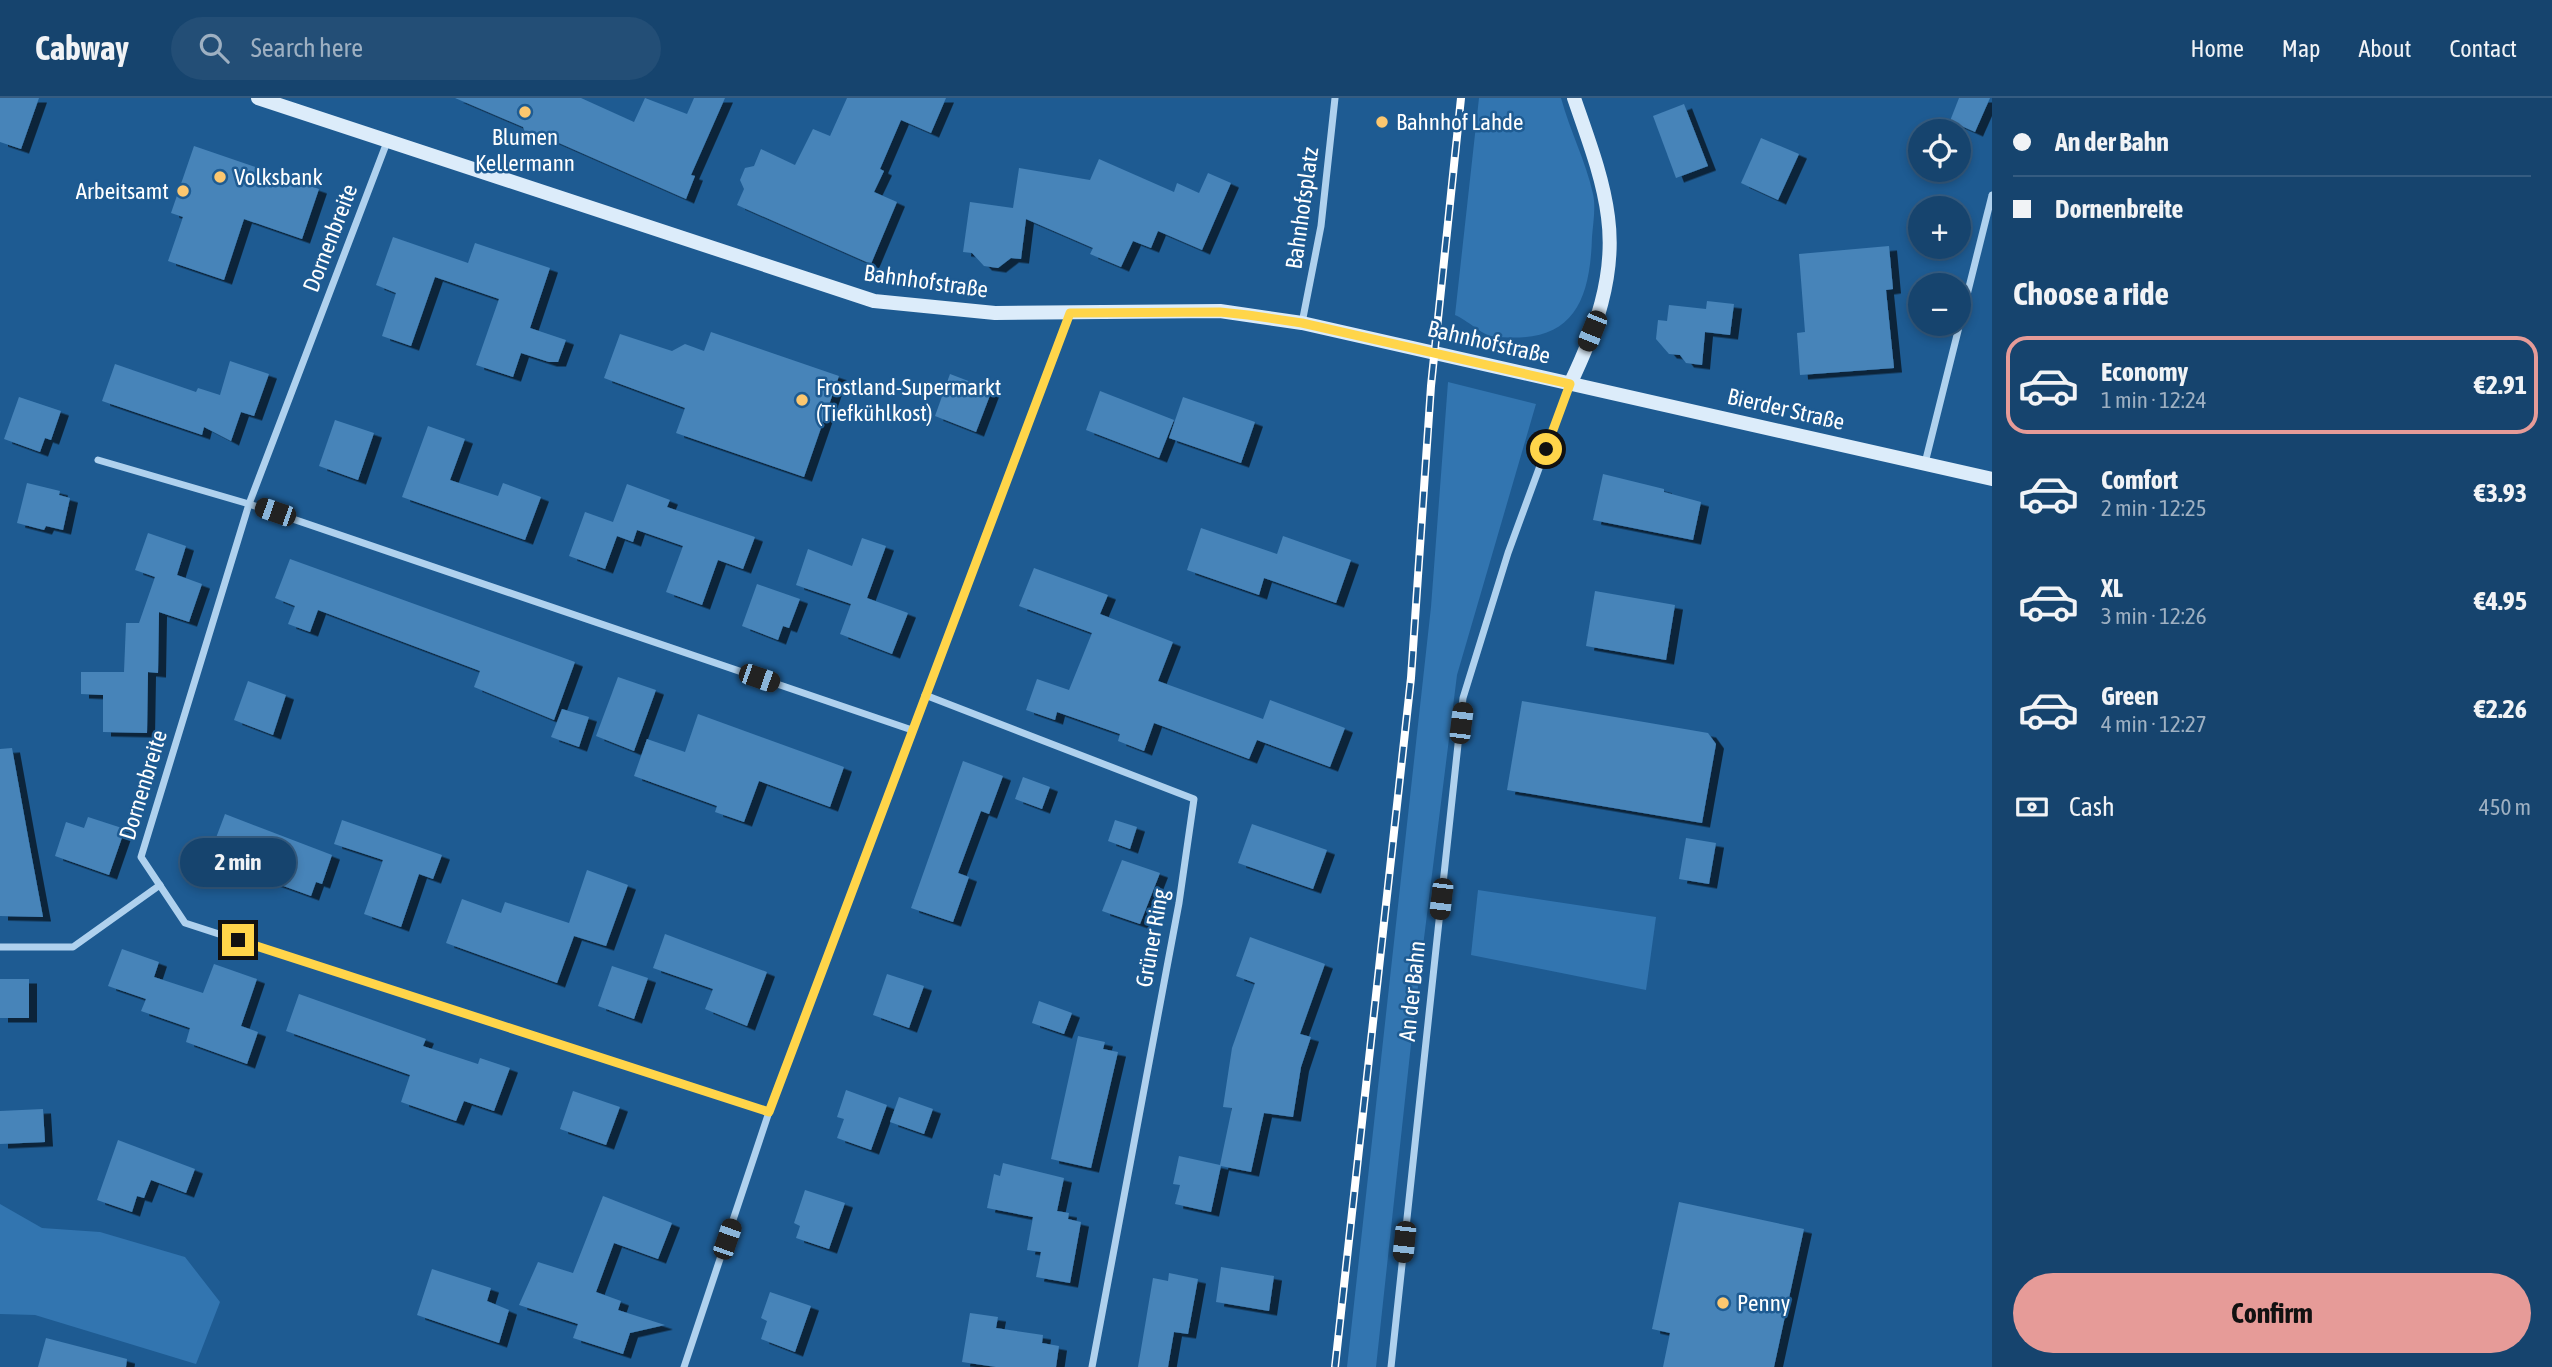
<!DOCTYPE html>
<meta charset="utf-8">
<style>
:root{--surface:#16446e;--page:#234e76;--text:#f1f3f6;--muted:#9eb0c2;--line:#355c81;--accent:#e69b98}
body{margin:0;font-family:"Asap Condensed",sans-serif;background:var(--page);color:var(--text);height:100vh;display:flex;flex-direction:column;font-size:26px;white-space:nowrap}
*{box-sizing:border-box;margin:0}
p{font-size:23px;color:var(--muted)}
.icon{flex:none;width:38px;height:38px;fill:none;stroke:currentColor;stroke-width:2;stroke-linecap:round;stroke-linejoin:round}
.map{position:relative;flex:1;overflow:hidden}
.details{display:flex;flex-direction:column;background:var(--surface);width:560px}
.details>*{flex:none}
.guide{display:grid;align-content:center;height:154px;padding:0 21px;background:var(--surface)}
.fabs{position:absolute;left:1908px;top:21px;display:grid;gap:14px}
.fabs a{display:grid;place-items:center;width:63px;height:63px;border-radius:50%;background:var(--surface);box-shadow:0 4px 10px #0003,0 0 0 2px var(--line);font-size:35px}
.end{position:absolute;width:32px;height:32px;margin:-16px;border:9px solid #ffd54a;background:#111;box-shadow:0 0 0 4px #111}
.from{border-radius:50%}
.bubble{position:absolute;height:49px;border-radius:24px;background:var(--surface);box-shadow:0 4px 10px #0003,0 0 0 2px var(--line);font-size:23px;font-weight:700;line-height:49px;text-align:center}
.car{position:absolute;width:21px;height:42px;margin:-21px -10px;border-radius:9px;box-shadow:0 0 5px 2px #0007;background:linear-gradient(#222 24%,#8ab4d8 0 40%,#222 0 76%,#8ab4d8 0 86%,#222 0)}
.guide b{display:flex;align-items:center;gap:24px;height:66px;font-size:26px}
.guide b+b{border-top:2px solid var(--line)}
.guide i{width:18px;height:18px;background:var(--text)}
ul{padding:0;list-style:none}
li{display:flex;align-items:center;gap:21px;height:98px;margin:0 14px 10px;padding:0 7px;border:4px solid transparent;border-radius:21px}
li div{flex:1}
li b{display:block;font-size:26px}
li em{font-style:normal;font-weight:700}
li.on{border-color:var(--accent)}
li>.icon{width:63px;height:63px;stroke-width:1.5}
h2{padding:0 21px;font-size:32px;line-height:84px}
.pay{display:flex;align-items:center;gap:18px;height:77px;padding:0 21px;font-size:26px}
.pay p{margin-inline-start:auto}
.cta{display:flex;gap:14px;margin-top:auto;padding:14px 21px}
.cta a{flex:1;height:80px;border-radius:42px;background:var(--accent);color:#111;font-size:28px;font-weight:700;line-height:80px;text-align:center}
header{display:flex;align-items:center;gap:42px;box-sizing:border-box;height:98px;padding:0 35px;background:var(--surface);border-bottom:2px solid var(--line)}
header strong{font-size:33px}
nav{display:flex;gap:38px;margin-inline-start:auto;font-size:24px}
.search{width:490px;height:63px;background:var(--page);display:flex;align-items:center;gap:18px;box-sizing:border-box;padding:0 24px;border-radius:38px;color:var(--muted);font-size:26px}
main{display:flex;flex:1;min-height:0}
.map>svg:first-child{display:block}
</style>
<header>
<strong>Cabway</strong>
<div class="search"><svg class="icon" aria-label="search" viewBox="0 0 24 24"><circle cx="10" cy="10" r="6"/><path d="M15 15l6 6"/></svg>Search here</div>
<nav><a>Home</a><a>Map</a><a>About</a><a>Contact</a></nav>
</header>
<main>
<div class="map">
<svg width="1992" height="1269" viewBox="0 0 1992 1269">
<defs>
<filter id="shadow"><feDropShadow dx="8" dy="4.5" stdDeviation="0" flood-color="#0009"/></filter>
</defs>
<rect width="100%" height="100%" fill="#1e5b92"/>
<g fill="#3275b0">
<path d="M1479,0H1561C1570,33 1586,64 1593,96C1596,109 1593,126 1592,139C1590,211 1568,248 1491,238C1483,237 1467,222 1455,217Z"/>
<polygon points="1448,284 1536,306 1457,577 1413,928 1376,1269 1347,1269 1431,509"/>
<polygon points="1478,792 1656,819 1646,892 1471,857"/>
<polygon points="0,1106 42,1130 100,1134 185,1159 220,1204 196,1266 35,1217 0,1216"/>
</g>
<g fill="#4784b9" filter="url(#shadow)">
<polygon points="0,0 39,0 21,51 0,44"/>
<polygon points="455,0 581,0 634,24 645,0 687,16 694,0 725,0 691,77 695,78 686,101 543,38 542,41 525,34 523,29"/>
<polygon points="847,0 946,0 931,35 901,22 880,71 884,73 874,94 897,104 871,166 737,107 744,91 740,82 745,70 754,68 761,51 795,67 813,31 830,38"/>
<polygon points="1959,0 1990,0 1975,34 1950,23"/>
<polygon points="1684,6 1708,68 1676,80 1653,18"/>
<polygon points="1761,40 1799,56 1778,102 1741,85"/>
<polygon points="194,48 319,91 302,141 244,121 224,182 168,163 183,119 171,115"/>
<polygon points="1099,61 1174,94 1177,85 1199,95 1208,75 1231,85 1202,152 1158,133 1151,150 1133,143 1121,169 1090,156 1093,150 1026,121 1021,161 1011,160 998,170 984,168 972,155 963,154 970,104 1013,110 1019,70 1090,82"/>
<polygon points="393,139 468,165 475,145 550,170 530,230 566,242 558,264 549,264 521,255 513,279 476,267 499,201 435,179 411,248 382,238 396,195 376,187"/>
<polygon points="1889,148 1893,191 1886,192 1894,270 1800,277 1797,235 1805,234 1799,156"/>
<polygon points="1707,203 1734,206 1730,237 1705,234 1702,267 1686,265 1680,257 1669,256 1656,241 1658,222 1667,223 1669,207 1706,211"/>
<polygon points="711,234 839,278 804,379 676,335 685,310 604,280 620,236 672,253 685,246 704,253"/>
<polygon points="230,263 269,276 254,318 241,314 231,343 204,329 202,337 102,303 115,266 196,294 198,290 220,297"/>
<polygon points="950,276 992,292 976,334 935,318"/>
<polygon points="1100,293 1174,322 1159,360 1086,332"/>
<polygon points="19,299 61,313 51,342 45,340 40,354 4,341"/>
<polygon points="1183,299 1255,324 1241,365 1169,340"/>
<polygon points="335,322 374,335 358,382 319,368"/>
<polygon points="428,328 465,341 450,382 498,398 503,385 541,399 525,442 402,399"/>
<polygon points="1603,376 1664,391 1664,394 1701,404 1693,442 1593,422"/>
<polygon points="27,385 60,393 59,397 70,400 63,432 46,428 44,432 17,425"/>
<polygon points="627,386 670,402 667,409 755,439 743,471 718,462 702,507 666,494 683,448 637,432 633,444 617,438 605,471 569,458 585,414 613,424"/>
<polygon points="1201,430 1277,456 1283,438 1351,462 1336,505 1264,480 1259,497 1187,472"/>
<polygon points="148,435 186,448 177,477 202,486 189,524 159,514 158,575 148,574 147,635 103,634 103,597 81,596 81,574 124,574 126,525 139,525 155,479 135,472"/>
<polygon points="862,440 886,448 867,500 908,515 892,556 840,536 851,506 796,487 808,451 852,468"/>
<polygon points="290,461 575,564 554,622 474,589 480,573 318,512 310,534 288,526 295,508 275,500"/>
<polygon points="1034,470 1108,497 1100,516 1173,544 1158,583 1263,621 1270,602 1345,630 1330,669 1257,642 1249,661 1154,625 1144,653 1118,643 1120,636 1057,614 1055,622 1026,612 1037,581 1069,592 1092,535 1019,508"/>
<polygon points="757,486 800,501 789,530 783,528 778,542 742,528"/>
<polygon points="1595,493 1675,507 1666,562 1586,548"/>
<polygon points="618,579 656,592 634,653 596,638"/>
<polygon points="248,583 286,597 273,637 234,622"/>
<polygon points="1522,603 1708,635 1716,646 1702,725 1507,692"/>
<polygon points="562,611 589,619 579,649 551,639"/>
<polygon points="698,616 844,669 830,709 759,683 744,724 715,714 717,708 634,678 647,641 685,654"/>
<polygon points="12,650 29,744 43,819 0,818 0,651"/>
<polygon points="963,663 1003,678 989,716 981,713 958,775 969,779 953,824 911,810"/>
<polygon points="1023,679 1050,689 1042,711 1015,701"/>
<polygon points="225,716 332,757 322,786 316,784 311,798 208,761"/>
<polygon points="88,719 125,731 109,777 55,758 66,724 84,730"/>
<polygon points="342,722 442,757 433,781 419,776 401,829 364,816 383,762 334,746"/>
<polygon points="1115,722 1137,729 1130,751 1108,743"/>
<polygon points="1252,726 1327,752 1313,791 1238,765"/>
<polygon points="1686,740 1716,745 1709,786 1679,781"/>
<polygon points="1122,762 1160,775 1140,826 1102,813"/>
<polygon points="587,772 628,787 606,848 574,838 557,885 446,845 462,801 501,815 505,804 569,825"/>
<polygon points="665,836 767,874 747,928 705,911 713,891 653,870"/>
<polygon points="1250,839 1325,866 1300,936 1311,939 1301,969 1293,1019 1264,1015 1251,1074 1221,1068 1211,1114 1175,1106 1180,1087 1173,1086 1179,1058 1220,1067 1232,1010 1223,1009 1232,950 1255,885 1236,878"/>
<polygon points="122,851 159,864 154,879 203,895 214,866 257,881 241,928 258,934 247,966 186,944 190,930 141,913 146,901 108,888"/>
<polygon points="612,868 648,880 634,921 598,908"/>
<polygon points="887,876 924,888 909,930 873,917"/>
<rect x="0" y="881" width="29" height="39"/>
<polygon points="299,896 426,941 423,948 478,966 480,960 510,970 494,1013 464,1003 456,1023 401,1004 410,977 286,933"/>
<polygon points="1039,903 1072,915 1064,936 1032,925"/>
<polygon points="1078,938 1105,944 1103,951 1118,954 1091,1070 1051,1061"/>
<polygon points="846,992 887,1007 871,1052 837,1040 844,1021 837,1019"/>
<polygon points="573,993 620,1009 606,1047 560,1031"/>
<polygon points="899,999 933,1011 924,1036 890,1024"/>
<polygon points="43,1011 45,1044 0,1046 0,1013"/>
<polygon points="118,1042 195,1071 186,1095 151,1082 144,1100 137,1098 132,1114 97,1102"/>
<polygon points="1003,1065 1064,1080 1057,1113 1069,1115 1068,1121 1081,1124 1070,1185 1036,1179 1041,1154 1027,1152 1033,1119 987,1110 994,1076 1000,1078"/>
<polygon points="805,1092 845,1105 829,1151 796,1140 800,1128 794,1125"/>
<polygon points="603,1098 672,1125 658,1161 614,1145 596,1194 621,1203 618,1212 665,1227 630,1235 623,1256 573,1240 578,1226 519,1207 538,1164 573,1175"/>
<polygon points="1679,1104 1804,1131 1774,1269 1663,1269 1670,1235 1652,1231"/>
<polygon points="1221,1169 1274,1178 1269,1213 1216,1204"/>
<polygon points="432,1171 491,1190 487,1203 509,1212 499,1245 417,1217"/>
<polygon points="1169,1175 1198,1181 1188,1236 1174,1234 1168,1269 1138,1269 1153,1180 1168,1183"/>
<polygon points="770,1194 811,1208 795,1254 761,1241 767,1223 761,1220"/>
<polygon points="970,1215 998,1219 996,1230 1043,1237 1042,1245 1059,1248 1056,1269 996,1269 962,1264"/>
<polygon points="46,1240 127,1261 126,1269 38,1269"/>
</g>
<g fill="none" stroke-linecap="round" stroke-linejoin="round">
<g stroke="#afd1ee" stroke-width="7">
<polyline points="387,44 249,406 141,759 185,825 769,1014"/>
<polyline points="1302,225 1321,128 1335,0"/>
<polyline points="98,362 249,406 912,632"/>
<polyline points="1925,365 1992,97"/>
<polyline points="925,597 1194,701 1179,805 1092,1269"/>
<polyline points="0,849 73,849 160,787"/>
<polyline points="684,1269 769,1014 1070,215"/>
<polyline points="1391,1269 1463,600 1508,455 1570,286"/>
</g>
<g stroke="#dcecfa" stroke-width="14">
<polyline points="258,0 874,203 995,215 1220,213 1302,225 1992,381"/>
<path d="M1570,286C1595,234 1616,178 1608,119C1603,79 1587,38 1574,0"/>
</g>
<defs>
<polyline id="rail" points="1335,1269 1411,580 1431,288 1461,0"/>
</defs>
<use href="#rail" stroke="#fff" stroke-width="8"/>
<use href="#rail" stroke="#1e5b92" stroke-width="5" stroke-dasharray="16" stroke-linecap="butt"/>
</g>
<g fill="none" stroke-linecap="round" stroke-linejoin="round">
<polyline stroke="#ffd54a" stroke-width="9" points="238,842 769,1014 1070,215 1220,214 1248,217 1302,225 1570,286 1546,351"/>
</g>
<g fill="#fcc76f" stroke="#1e5b92" stroke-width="2.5">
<circle cx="525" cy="14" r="7"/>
<circle cx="1382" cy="24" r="7"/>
<circle cx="220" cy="79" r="7"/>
<circle cx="183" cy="93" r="7"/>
<circle cx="802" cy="302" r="7"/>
<circle cx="1723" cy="1205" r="7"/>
</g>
<g text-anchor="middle" stroke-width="5" stroke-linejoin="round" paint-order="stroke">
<g font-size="23" fill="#fff" stroke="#1e5b92" text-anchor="start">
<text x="1396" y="32">Bahnhof Lahde</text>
<text x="525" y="47" text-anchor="middle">Blumen<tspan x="525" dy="26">Kellermann</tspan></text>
<text x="234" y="87">Volksbank</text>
<text x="169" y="101" text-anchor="end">Arbeitsamt</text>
<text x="816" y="297">Frostland-Supermarkt<tspan x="816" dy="26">(Tiefkühlkost)</tspan></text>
<text x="1737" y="1213">Penny</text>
</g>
<g font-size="23" fill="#fff" stroke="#1e5b92">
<text transform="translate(1302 110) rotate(-82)" y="8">Bahnhofsplatz</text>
<text transform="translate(330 140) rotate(-69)" y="8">Dornenbreite</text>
<text transform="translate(926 183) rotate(8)" y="8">Bahnhofstraße</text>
<text transform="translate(1489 244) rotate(13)" y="8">Bahnhofstraße</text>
<text transform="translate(1786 311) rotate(13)" y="8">Bierder Straße</text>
<text transform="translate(143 687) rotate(-73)" y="8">Dornenbreite</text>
<text transform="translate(1152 840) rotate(-80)" y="8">Grüner Ring</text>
<text transform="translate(1412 893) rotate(-84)" y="8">An der Bahn</text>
</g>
</g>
</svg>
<div class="fabs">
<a><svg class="icon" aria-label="locate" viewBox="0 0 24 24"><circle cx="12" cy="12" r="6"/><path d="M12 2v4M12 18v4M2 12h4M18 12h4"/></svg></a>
<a>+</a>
<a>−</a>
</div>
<i class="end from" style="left:1546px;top:351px"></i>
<i class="end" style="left:238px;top:842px"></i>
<div class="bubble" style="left:180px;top:740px;width:116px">2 min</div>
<i class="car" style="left:1592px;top:233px;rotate:202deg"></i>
<i class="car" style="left:275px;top:414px;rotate:289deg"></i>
<i class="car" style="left:759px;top:580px;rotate:109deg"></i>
<i class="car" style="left:1461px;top:625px;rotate:7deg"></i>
<i class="car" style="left:1441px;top:801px;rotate:187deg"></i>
<i class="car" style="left:727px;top:1141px;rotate:19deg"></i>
<i class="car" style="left:1404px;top:1144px;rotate:186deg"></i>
</div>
<section class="details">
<div class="guide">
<b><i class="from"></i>An der Bahn</b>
<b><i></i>Dornenbreite</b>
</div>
<h2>Choose a ride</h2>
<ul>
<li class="on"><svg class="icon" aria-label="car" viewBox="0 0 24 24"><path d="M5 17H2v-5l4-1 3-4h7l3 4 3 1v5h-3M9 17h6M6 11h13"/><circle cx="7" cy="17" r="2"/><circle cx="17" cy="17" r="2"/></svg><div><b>Economy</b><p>1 min · 12:24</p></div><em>€2.91</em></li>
<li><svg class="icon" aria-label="car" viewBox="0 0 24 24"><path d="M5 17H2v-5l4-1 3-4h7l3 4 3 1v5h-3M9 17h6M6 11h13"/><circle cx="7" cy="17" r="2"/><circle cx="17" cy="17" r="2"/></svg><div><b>Comfort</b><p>2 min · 12:25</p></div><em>€3.93</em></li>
<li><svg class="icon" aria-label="car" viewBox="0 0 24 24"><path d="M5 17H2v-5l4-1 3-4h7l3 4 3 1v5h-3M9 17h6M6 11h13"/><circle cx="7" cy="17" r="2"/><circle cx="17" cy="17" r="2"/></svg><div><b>XL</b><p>3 min · 12:26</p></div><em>€4.95</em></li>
<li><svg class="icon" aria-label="car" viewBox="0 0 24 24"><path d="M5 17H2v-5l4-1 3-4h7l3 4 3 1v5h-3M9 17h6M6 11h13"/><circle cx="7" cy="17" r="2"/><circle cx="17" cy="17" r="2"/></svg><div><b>Green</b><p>4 min · 12:27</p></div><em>€2.26</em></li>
</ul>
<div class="pay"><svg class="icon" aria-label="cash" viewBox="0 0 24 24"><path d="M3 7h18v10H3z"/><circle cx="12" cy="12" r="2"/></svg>Cash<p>450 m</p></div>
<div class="cta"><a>Confirm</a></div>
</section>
</main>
